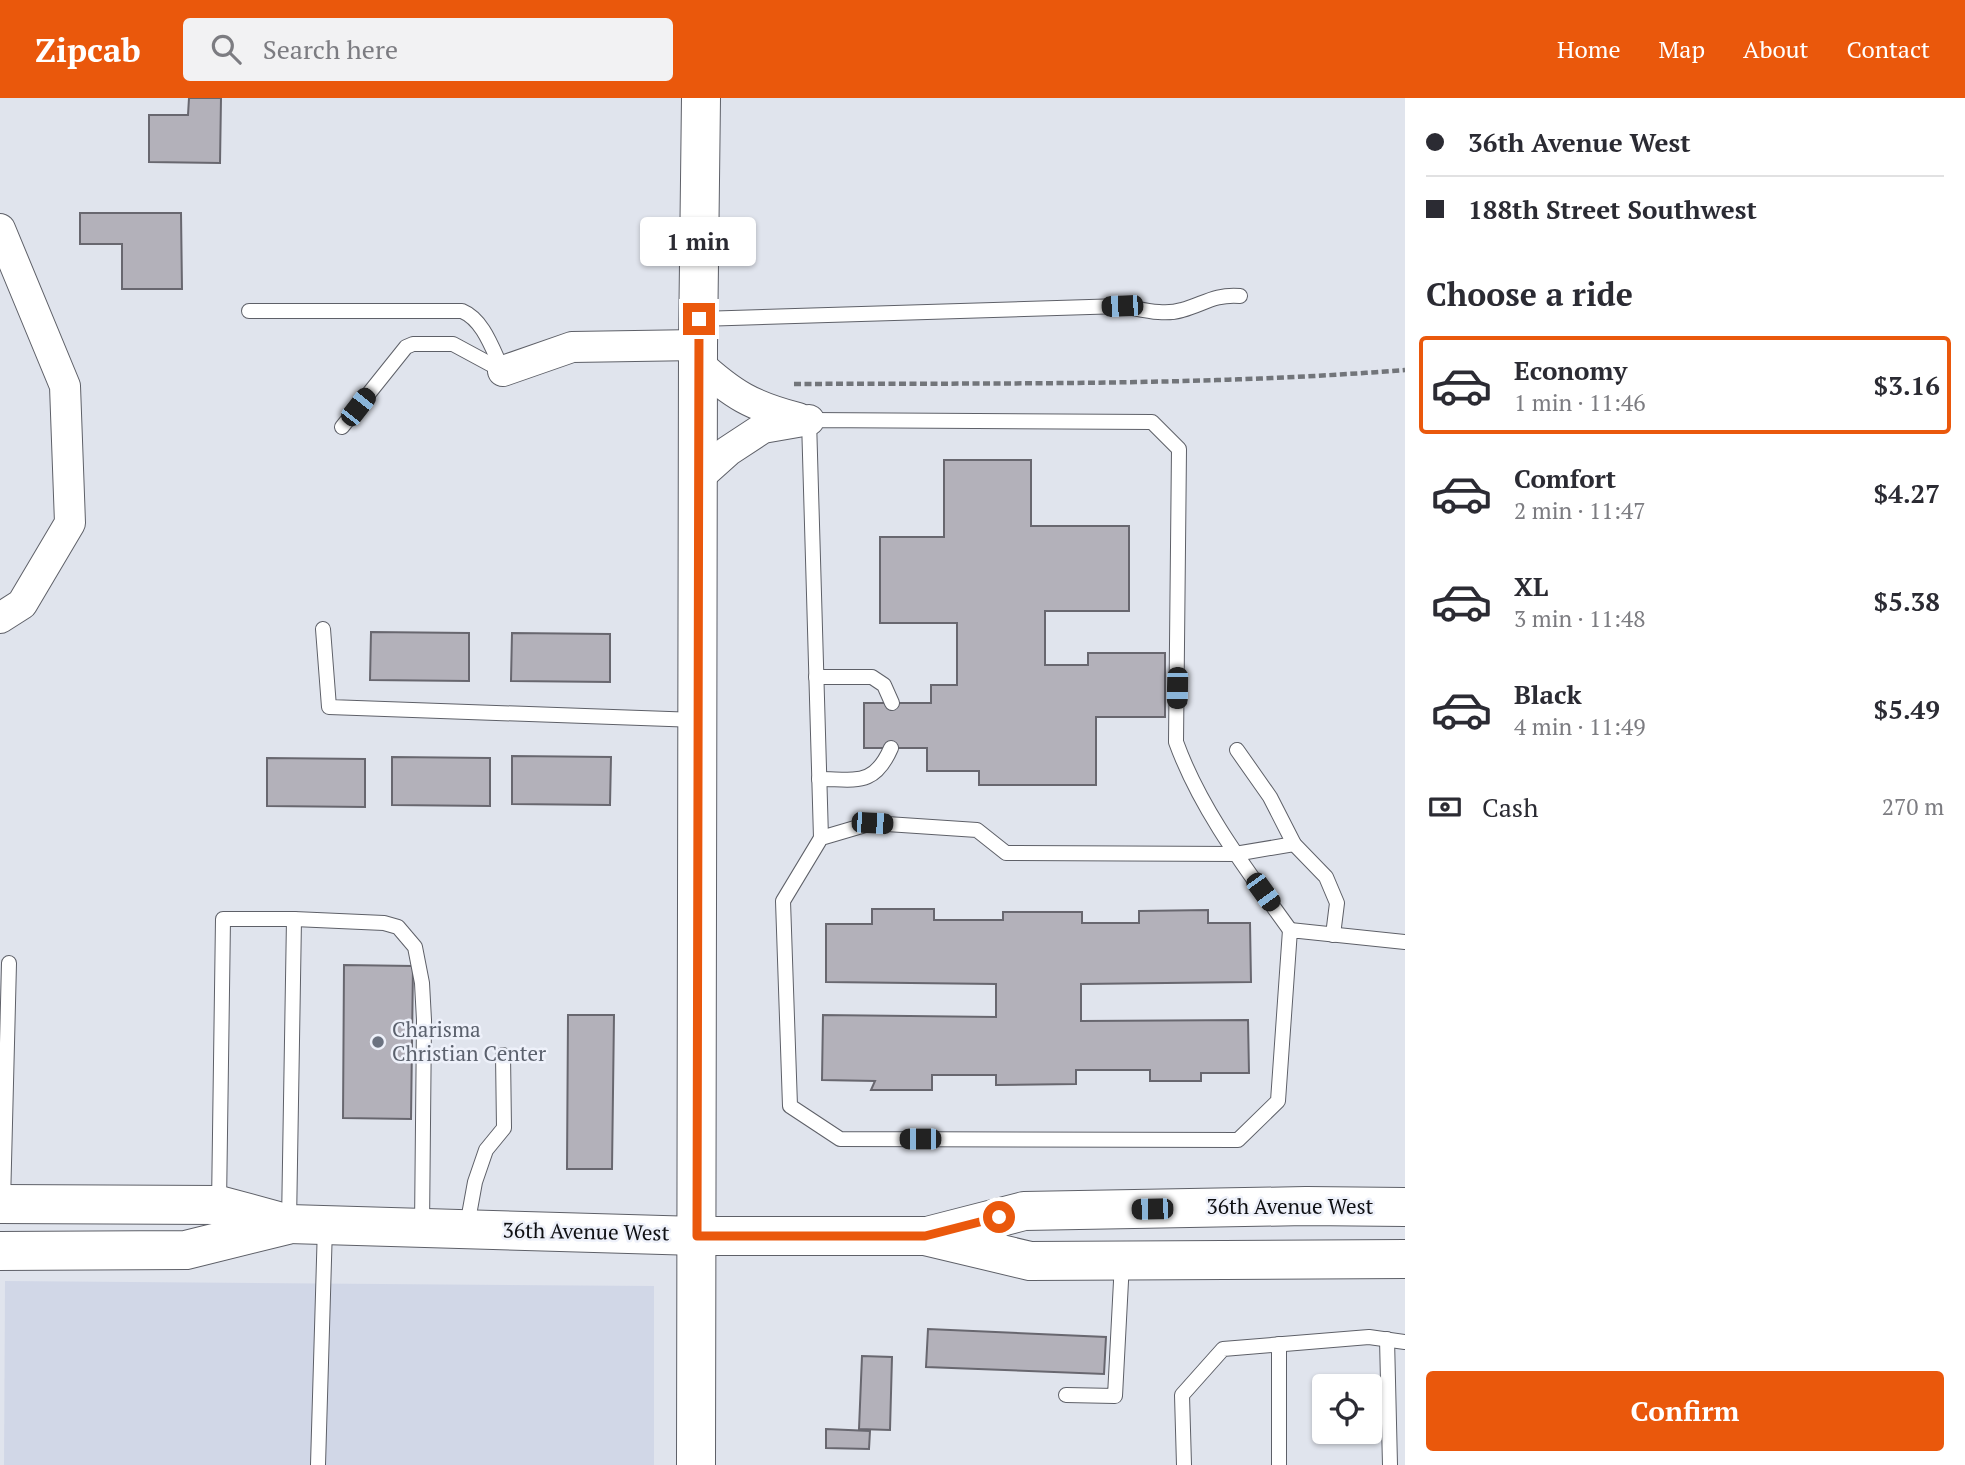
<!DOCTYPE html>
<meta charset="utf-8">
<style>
:root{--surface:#fff;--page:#f2f2f3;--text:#2b2b33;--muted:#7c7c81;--line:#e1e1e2;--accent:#ea580c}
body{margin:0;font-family:"PT Serif",serif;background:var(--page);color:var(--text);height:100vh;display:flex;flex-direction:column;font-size:26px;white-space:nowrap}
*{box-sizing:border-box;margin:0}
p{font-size:23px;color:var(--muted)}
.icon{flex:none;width:38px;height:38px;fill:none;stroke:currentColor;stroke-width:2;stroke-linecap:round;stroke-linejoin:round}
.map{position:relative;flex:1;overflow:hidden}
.sheet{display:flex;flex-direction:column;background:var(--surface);width:560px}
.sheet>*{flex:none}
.guide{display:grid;align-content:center;height:154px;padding:0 21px;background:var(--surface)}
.controls{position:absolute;left:1312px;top:1276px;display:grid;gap:14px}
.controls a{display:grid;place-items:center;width:70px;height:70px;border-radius:7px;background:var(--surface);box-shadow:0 2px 5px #0004;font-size:35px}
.end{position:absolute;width:32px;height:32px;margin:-16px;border:9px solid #ea580c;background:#fff;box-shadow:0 0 0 4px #fff}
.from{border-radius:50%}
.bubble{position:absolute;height:49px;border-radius:7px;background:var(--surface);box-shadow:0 2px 5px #0004;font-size:23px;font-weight:600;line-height:49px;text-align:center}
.car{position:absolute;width:21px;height:42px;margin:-21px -10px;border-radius:9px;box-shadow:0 0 5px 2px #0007;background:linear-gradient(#222 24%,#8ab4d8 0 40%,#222 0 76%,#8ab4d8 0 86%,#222 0)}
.guide b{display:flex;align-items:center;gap:24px;height:66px;font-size:26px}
.guide b+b{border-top:2px solid var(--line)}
.guide i{width:18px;height:18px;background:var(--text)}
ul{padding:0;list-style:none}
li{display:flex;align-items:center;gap:21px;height:98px;margin:0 14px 10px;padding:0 7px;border:4px solid transparent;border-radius:7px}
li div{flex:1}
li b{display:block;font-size:26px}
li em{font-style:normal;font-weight:600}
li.active{border-color:var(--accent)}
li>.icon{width:63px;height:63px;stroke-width:1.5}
h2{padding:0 21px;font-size:32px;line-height:84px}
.pay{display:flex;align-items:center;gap:18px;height:77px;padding:0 21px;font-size:26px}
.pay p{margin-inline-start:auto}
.cta{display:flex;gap:14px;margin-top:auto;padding:14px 21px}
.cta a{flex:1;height:80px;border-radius:7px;background:var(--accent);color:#fff;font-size:28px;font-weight:600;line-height:80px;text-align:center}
header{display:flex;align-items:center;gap:42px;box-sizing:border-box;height:98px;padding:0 35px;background:var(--accent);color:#fff}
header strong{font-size:33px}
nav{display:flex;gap:38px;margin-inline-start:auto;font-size:24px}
.search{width:490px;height:63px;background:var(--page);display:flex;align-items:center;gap:18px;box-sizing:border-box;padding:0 24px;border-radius:7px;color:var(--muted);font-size:26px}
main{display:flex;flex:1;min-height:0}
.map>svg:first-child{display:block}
</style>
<header>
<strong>Zipcab</strong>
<div class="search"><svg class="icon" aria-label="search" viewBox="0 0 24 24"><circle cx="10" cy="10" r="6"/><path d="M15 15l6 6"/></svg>Search here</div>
<nav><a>Home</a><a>Map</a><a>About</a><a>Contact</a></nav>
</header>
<main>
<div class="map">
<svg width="1405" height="1367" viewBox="0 0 1405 1367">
<rect width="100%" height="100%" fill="#e0e4ed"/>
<polygon fill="#d1d7e7" points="5,1183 654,1188 654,1367 4,1367"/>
<g fill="#b3b1ba" stroke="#68676f" stroke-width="2">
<polygon points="189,0 221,0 220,65 149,64 149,17 188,17"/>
<polygon points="80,115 181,115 182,191 122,191 122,146 80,146"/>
<polygon points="944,362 1031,362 1031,428 1129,428 1129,513 1045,513 1045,567 1088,567 1088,555 1165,555 1165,619 1096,619 1096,687 979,687 979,673 927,673 927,650 864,650 864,605 931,605 931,587 957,587 957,525 880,525 880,439 944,439"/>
<polygon points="371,534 469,535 469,583 370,582"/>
<polygon points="512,535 610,536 610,584 511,583"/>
<polygon points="512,658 611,659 610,707 512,706"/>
<polygon points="392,659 490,660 490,708 392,707"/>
<polygon points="267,660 365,661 365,709 267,708"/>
<polygon points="872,811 934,811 934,822 1003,822 1003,814 1082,814 1082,825 1139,825 1139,813 1208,812 1208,825 1250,825 1251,884 1081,886 1081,923 1248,922 1249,975 1201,975 1201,983 1150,983 1150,972 1076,972 1076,986 996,987 996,977 932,977 932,992 871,992 875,983 822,982 823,917 996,919 996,886 826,884 826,826 872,826"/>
<polygon points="344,867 413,868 411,1021 343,1020"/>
<polygon points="568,917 614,917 612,1071 567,1071"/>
<polygon points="928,1231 1106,1239 1104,1276 926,1269"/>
<polygon points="862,1258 892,1259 890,1332 859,1331"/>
<polygon points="826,1331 870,1333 869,1351 826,1350"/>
</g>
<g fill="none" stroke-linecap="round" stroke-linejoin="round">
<defs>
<g id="lane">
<path d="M249,213H462C484,222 493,253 503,273"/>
<path d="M699,221L1122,208C1141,211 1163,218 1182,212C1204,206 1214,196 1240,198"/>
<polyline points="342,329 406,249 413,246 453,246 503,273"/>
<polyline points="323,531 329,609 697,622"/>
<polyline points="816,579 872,579 884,587 892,605"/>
<polyline points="1237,652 1270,699 1294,746 1326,779 1337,805 1333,837"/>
<path d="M819,681C856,681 874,689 891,650"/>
<path d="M821,740L809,322L1152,324L1179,351L1176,644C1201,713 1247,772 1290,832"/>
<polyline points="1294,746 1235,756 1006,755 977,732 872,725 821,740 783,803 790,1008 840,1041 1238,1042 1278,1003 1290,832 1405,844"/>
<polyline points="294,821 384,825 398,829 415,849 422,885 424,922 422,1129"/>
<polyline points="3,1105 9,865"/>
<polyline points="219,1107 223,821 294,821 289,1125"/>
<polyline points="467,1128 475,1084 486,1052 504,1030 503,957"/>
<polyline points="1387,1241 1390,1367"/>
<polyline points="1279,1246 1279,1367"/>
<polyline points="1066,1297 1115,1298 1122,1164"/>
<polyline points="318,1367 325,1128"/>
<polyline points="1184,1367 1182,1297 1223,1251 1369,1239 1405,1244"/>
</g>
<g id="street">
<polyline points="0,131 65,288 70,425 22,506 0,520"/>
<path d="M698,265C733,297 752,308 798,320"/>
<polyline points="503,273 572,249 698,247"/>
<polyline points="699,379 728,353 763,330 809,322"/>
</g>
<g id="secondary">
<polyline points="0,1106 219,1107 289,1126 697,1138 925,1138 1030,1163 1405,1161"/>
<polyline points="931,1137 1024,1113 1306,1108 1405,1109"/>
<polyline points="0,1153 186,1152 287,1127"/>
<polyline points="696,1367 698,247 701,0"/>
</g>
</defs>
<use href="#lane" stroke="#5e6068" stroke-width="16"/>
<use href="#street" stroke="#5e6068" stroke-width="32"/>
<use href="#secondary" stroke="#5e6068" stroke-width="40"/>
<path stroke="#72757a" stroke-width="4.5" stroke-dasharray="7 3.5" stroke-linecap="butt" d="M794,286C998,285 1202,288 1405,272"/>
<use href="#lane" stroke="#fff" stroke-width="14"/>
<use href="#street" stroke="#fff" stroke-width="30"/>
<use href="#secondary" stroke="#fff" stroke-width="38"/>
</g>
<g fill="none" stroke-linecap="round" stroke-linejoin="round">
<polyline stroke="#ea580c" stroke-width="9" points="699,221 697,1138 925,1138 999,1119"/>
</g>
<circle fill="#6b7280" stroke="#eef1fa" stroke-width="2.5" cx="378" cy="944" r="7"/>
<g text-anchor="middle" stroke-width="5" stroke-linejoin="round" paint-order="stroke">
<g font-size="21" fill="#5b616d" stroke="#eef1fa" text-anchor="start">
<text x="392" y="939">Charisma<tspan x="392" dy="24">Christian Center</tspan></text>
</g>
<g font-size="21" fill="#0e0f12" stroke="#eef1fa">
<text x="1290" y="1116">36th Avenue West</text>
<text transform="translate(586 1134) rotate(1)" y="7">36th Avenue West</text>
</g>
</g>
</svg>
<div class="controls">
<a><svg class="icon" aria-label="locate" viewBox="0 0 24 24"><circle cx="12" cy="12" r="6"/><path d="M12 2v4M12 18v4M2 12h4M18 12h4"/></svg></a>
</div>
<i class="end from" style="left:999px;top:1119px"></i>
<i class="end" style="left:699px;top:221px"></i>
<div class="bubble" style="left:640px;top:119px;width:116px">1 min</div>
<i class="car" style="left:1122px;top:208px;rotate:268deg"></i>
<i class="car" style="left:358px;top:309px;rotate:38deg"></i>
<i class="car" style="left:1177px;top:590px;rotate:181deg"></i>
<i class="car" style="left:872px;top:725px;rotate:93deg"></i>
<i class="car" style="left:1263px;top:794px;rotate:144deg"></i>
<i class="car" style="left:920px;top:1041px;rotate:270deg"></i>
<i class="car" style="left:1152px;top:1111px;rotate:269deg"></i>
</div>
<section class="sheet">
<div class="guide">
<b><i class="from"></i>36th Avenue West</b>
<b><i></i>188th Street Southwest</b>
</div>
<h2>Choose a ride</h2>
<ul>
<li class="active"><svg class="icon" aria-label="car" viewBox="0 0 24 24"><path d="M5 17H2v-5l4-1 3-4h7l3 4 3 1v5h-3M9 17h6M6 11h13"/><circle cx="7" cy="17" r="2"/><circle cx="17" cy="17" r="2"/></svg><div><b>Economy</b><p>1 min · 11:46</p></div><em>$3.16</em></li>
<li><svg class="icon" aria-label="car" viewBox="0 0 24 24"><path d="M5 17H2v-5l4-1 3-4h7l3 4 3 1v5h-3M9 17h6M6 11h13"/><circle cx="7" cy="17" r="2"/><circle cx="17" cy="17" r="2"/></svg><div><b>Comfort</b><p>2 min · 11:47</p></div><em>$4.27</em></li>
<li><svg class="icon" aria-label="car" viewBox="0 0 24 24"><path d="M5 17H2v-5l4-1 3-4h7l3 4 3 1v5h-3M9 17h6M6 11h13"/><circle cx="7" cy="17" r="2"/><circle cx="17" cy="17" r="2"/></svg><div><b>XL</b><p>3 min · 11:48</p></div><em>$5.38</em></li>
<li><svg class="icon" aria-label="car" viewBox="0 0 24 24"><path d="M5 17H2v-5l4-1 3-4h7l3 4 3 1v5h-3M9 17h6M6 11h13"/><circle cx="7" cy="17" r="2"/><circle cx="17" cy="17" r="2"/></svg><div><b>Black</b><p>4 min · 11:49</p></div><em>$5.49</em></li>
</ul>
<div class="pay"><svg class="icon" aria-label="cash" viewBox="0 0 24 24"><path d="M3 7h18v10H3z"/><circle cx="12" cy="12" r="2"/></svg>Cash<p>270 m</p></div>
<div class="cta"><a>Confirm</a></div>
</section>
</main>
